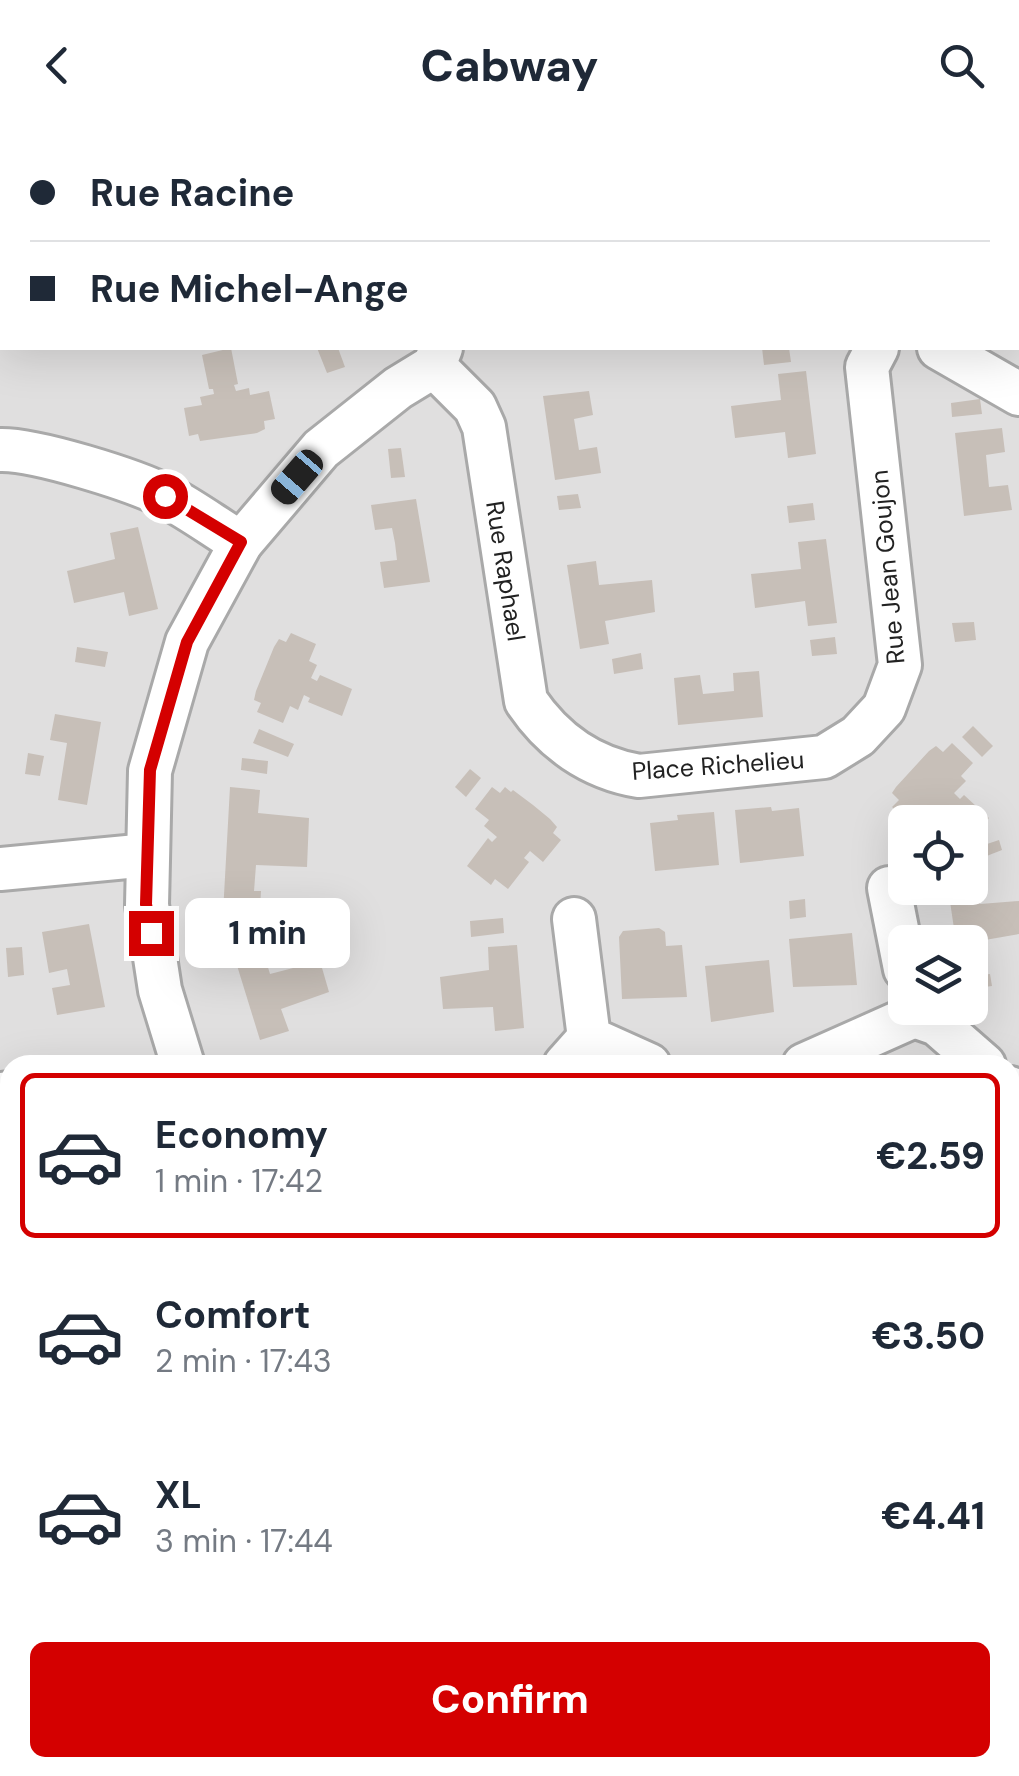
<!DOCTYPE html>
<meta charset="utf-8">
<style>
:root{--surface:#fff;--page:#f2f2f3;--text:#1f2937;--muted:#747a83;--line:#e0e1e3;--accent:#d40000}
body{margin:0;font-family:"DM Sans",sans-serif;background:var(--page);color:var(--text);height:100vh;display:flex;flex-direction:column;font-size:38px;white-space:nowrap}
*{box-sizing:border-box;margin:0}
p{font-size:32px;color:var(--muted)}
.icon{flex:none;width:55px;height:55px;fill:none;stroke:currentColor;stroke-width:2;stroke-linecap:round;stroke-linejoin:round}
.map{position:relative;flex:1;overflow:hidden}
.panel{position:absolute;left:0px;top:925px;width:1020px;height:722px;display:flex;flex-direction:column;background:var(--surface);border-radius:30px 30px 0 0;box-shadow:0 10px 40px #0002}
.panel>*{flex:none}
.top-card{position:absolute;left:0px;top:0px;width:1020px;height:220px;box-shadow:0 10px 40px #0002;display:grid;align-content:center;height:220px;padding:0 30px;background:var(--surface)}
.buttons{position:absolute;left:888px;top:675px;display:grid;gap:20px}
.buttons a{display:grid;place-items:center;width:100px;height:100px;border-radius:15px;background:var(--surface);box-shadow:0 10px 40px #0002;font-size:50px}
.end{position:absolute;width:45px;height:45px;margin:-22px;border:12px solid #d40000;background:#fff;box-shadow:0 0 0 5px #fff}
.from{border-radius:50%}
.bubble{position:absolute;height:70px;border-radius:15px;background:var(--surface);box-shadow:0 10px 40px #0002;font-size:32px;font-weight:800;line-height:70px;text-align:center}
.car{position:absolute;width:30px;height:60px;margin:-30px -15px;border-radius:12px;box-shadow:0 0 8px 2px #0007;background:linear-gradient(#222 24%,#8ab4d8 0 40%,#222 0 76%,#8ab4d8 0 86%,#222 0)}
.top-card b{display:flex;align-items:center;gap:35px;height:95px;font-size:38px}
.top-card b+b{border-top:2px solid var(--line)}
.top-card i{width:25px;height:25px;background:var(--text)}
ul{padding:18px 0 0;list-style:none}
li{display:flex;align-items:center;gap:30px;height:165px;margin:0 20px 15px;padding:0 10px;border:5px solid transparent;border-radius:15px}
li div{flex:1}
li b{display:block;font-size:38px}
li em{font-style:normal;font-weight:800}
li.on{border-color:var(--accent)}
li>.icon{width:90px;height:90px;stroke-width:1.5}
.button{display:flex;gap:20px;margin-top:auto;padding:20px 30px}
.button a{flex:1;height:115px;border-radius:15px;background:var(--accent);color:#fff;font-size:40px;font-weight:800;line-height:115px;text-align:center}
header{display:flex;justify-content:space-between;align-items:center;height:130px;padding:0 30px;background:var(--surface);font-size:45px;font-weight:800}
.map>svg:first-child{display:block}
</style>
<header><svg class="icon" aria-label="back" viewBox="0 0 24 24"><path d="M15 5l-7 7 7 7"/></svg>Cabway<svg class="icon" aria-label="search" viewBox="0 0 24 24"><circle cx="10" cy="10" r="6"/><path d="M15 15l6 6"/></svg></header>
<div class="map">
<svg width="1019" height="1646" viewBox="0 0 1019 1646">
<rect width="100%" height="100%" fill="#f2efe9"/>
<path fill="#e0dfdf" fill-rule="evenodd" d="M0,0H1019V1646H0ZM2,2H1018V218H2ZM905,692H970V758H905ZM905,812H970V878H905ZM10,935H1010V1638H10Z"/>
<g fill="#c7bfb8">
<polygon points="231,218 238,254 234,255 236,261 249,258 250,265 269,261 275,289 264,291 265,299 257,303 200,311 198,304 189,306 184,278 202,275 200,267 214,264 213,259 209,259 202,225"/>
<polygon points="317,218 338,218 345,237 327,243"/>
<polygon points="762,218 789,218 791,232 764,235"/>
<polygon points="806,241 816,324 788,328 785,302 735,308 731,276 781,270 778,244"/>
<polygon points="589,261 593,285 574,289 579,320 597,317 601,343 555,350 543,266"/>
<polygon points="980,269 982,284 952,287 951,273"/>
<polygon points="1002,298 1005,322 986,325 989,357 1008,355 1012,380 964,386 955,303"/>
<polygon points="401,318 405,347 391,348 388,319"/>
<polygon points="578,364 581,378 559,380 557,366"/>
<polygon points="416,369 430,452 384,458 380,432 397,430 395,413 392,398 375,400 371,375"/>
<polygon points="813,373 815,390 789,393 787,376"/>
<polygon points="138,397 158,479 129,486 124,462 74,473 67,441 115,429 110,403"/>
<polygon points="826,409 837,493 808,496 805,471 755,478 751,444 801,439 798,412"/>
<polygon points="596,431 599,455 652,450 655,482 605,491 609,514 580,519 567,435"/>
<polygon points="974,492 976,510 955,512 952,493"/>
<polygon points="291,503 316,514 309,531 317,535 311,548 317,551 320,545 352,559 342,586 308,572 310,568 304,565 298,580 290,576 283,593 257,582 261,573 254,570 256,561 274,517 279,509 286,512"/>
<polygon points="835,507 837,524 812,526 810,510"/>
<polygon points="77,517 108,522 105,537 75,532"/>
<polygon points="641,523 643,539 614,544 612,529"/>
<polygon points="759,541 763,587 678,595 674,548 700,545 703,564 734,561 733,543"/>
<polygon points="55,584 101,592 87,675 58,670 67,613 50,610"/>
<polygon points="973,596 993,616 982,627 962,607"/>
<polygon points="259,599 294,614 288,627 253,613"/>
<polygon points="952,613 973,633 961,646 966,651 954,663 960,669 964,665 989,688 970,709 970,692 952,692 944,685 947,682 942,677 931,689 925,684 917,692 909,692 892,677 899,670 892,663 896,657 929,621 936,616 943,622"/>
<polygon points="28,623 44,626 40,646 25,644"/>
<polygon points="242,628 268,631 267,644 241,640"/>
<polygon points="470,639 481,648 466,667 455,657"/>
<polygon points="230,657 260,660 258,683 309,688 307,737 256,735 254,761 261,761 260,778 223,783"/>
<polygon points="492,657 500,663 505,657 511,662 513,660 533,675 550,689 557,697 553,703 561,710 543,732 530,721 524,728 529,732 508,759 495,749 491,755 467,736 488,708 492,712 497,707 484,696 489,690 475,679"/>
<polygon points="771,677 772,681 799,678 804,726 740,733 735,680"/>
<polygon points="714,682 719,735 655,741 650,693 678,690 677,685"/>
<polygon points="999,710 1002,720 979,729 975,718"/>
<polygon points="977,751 980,774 1019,771 1019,804 985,810 988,835 970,837 970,812 956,812 948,758 970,758 970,752"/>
<polygon points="805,769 806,787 790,789 789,771"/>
<polygon points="503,788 504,803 471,807 470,791"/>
<polygon points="89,794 105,877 57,885 52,858 70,855 67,839 49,843 42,802"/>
<polygon points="659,798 665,802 666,816 682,815 687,867 622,869 619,807 623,801"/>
<polygon points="852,803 857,855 793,857 789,809"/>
<polygon points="517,815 524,898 495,901 493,877 443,879 440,847 489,840 488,817"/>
<polygon points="22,817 24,845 8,847 6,818"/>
<polygon points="263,821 270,844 320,831 329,862 281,879 289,901 260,910 235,829"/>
<polygon points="769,830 774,882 711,892 705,836"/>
<polygon points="990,844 992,856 970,859 970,846"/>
<rect x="1010" y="1042" width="9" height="84"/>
<polygon points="10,1226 10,1273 0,1274 0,1227"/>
<polygon points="0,1290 10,1290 10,1305 0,1306"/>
<polygon points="10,1440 10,1488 5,1488 3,1470 0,1470 0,1441"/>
<polygon points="1010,1499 1019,1499 1019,1529 1010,1528"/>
<polygon points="189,1638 222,1638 217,1646 185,1646"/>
<polygon points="333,1638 353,1638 351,1646 331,1646"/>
<polygon points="454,1638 531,1638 541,1642 540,1646 452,1646"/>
<polygon points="592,1638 673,1643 673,1646 591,1646"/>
<polygon points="697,1638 712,1638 712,1646 696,1646"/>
<polygon points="770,1638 818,1638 818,1646 771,1646"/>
<polygon points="922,1638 988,1639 988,1646 922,1646"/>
</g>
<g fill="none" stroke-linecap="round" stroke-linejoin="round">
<defs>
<g id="minor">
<polyline points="434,0 434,2"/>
<polyline points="845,0 845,2"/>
<polyline points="267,2 270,0"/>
<polyline points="0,97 2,97"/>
<path d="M441,218L434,236L475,277L484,297L526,571C553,611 591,638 639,646L824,627L858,606L884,578L900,535L867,237L877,218"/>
<polyline points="939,218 1019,264"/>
<path d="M0,320C35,319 134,350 167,367C192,380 216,398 241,413"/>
<polyline points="0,739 148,725"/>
<polyline points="889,758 905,839"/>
<polyline points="574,789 589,908 649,935"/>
<polyline points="914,886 937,894 984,935"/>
<polyline points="183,935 160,860 147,775 150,641 187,512 241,413 321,319 398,258 434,236"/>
<polyline points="565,935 589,908"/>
<polyline points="804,935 914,886 913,878"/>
<polyline points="1010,958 1019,966"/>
<polyline points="0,964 10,963"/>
<polyline points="0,1176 10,1175"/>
<polyline points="1010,1211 1019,1205"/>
<polyline points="0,1390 10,1390"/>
<polyline points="1010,1597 1019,1597"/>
<polyline points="0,1601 10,1600"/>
<polyline points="850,1638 851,1646"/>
<polyline points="105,1646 109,1638"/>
</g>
</defs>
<use href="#minor" stroke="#a9a9a9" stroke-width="48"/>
<use href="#minor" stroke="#fff" stroke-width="42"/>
</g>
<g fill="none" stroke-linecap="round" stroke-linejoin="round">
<polyline stroke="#d40000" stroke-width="12" points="151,803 146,774 150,640 187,512 241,412 165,366"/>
</g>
<g text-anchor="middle" stroke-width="10" stroke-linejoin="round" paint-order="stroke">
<g font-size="25" fill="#222" stroke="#fff">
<text transform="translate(887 437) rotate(-95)" y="9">Rue Jean Goujon</text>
<text transform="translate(506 441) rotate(81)" y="9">Rue Raphael</text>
<text transform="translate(718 635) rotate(-4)" y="9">Place Richelieu</text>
</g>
</g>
</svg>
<div class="buttons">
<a><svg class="icon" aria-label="locate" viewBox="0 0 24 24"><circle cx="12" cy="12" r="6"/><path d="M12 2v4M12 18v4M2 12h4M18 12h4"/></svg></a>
<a><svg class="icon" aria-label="layers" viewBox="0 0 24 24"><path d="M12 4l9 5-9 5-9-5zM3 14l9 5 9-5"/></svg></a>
</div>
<i class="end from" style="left:165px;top:366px"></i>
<i class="end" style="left:151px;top:803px"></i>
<div class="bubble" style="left:185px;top:768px;width:165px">1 min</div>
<i class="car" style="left:297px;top:347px;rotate:221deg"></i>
<div class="top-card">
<b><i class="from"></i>Rue Racine</b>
<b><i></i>Rue Michel-Ange</b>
</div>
<section class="panel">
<ul>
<li class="on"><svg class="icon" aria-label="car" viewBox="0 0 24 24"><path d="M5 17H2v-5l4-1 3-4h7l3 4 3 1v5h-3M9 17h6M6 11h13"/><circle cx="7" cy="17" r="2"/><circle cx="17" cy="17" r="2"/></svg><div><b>Economy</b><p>1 min · 17:42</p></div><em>€2.59</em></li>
<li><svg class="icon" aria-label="car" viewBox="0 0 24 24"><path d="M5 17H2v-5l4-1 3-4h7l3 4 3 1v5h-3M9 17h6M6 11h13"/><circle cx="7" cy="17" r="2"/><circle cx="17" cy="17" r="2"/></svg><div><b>Comfort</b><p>2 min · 17:43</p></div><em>€3.50</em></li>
<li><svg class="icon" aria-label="car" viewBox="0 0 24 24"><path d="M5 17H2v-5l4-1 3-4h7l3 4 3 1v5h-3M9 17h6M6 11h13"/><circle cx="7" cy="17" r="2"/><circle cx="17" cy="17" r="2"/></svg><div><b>XL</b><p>3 min · 17:44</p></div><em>€4.41</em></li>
</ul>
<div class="button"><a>Confirm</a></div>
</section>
</div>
